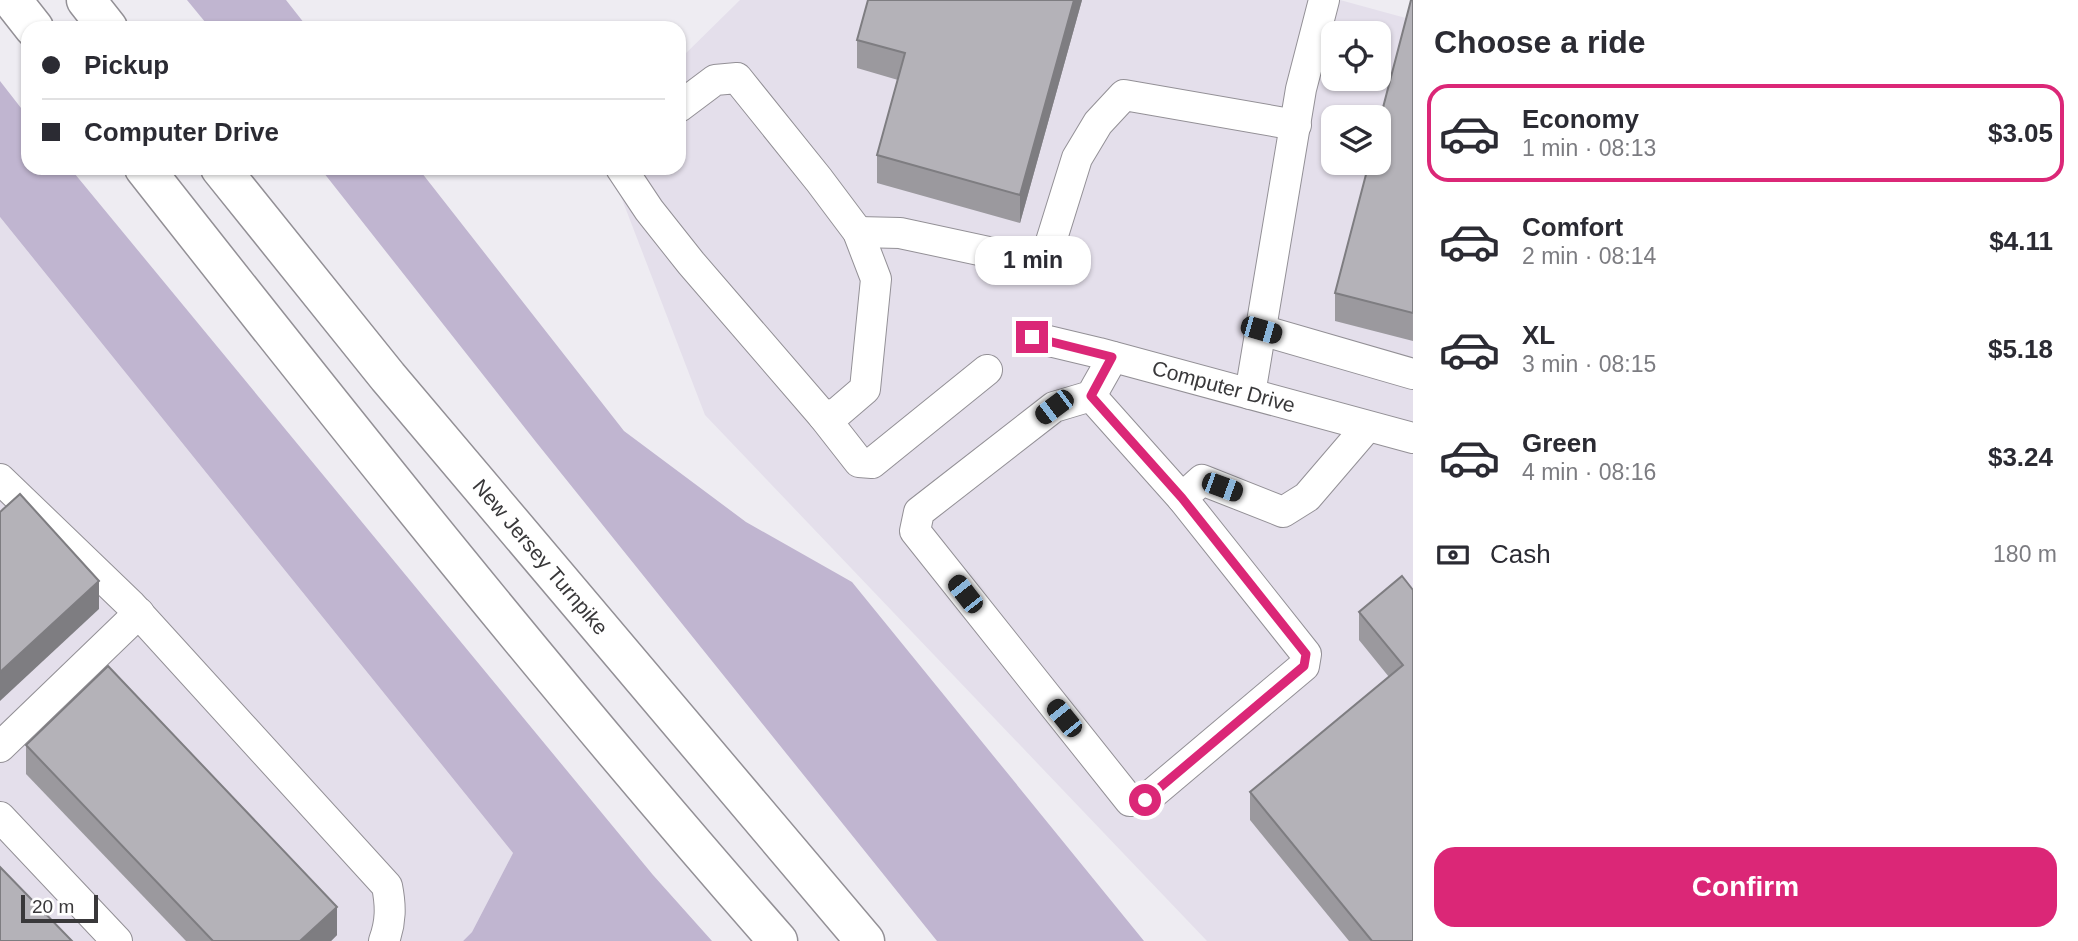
<!DOCTYPE html>
<meta charset="utf-8">
<style>
:root{--surface:#fff;--page:#f2f2f3;--text:#2b2b33;--muted:#7c7c81;--line:#e1e1e2;--accent:#db2777}
body{margin:0;font-family:Arial,sans-serif;background:var(--page);color:var(--text);height:100vh;display:flex;flex-direction:column;font-size:26px;white-space:nowrap}
*{box-sizing:border-box;margin:0}
p{font-size:23px;color:var(--muted)}
.icon{flex:none;width:38px;height:38px;fill:none;stroke:currentColor;stroke-width:2;stroke-linecap:round;stroke-linejoin:round}
.map{position:relative;flex:1;overflow:hidden}
.panel{display:flex;flex-direction:column;background:var(--surface);width:665px}
.panel>*{flex:none}
.hud{position:absolute;left:21px;top:21px;width:665px;height:154px;border-radius:21px;box-shadow:0 2px 5px #0004;display:grid;align-content:center;height:154px;padding:0 21px;background:var(--surface)}
.controls{position:absolute;left:1321px;top:21px;display:grid;gap:14px}
.controls a{display:grid;place-items:center;width:70px;height:70px;border-radius:14px;background:var(--surface);box-shadow:0 2px 5px #0004;font-size:35px}
.scale{position:absolute;left:21px;bottom:18px;width:77px;box-sizing:border-box;padding-left:7px;border:4px solid #39383a;border-top:0;font-size:19px;line-height:24px;white-space:nowrap;color:#39383a;-webkit-text-stroke:5px #fff;paint-order:stroke}
.end{position:absolute;width:32px;height:32px;margin:-16px;border:9px solid #db2777;background:#fff;box-shadow:0 0 0 4px #fff}
.from{border-radius:50%}
.bubble{position:absolute;height:49px;border-radius:21px;background:var(--surface);box-shadow:0 2px 5px #0004;font-size:23px;font-weight:800;line-height:49px;text-align:center}
.car{position:absolute;width:21px;height:42px;margin:-21px -10px;border-radius:9px;box-shadow:0 0 5px 2px #0007;background:linear-gradient(#222 24%,#8ab4d8 0 40%,#222 0 76%,#8ab4d8 0 86%,#222 0)}
.hud b{display:flex;align-items:center;gap:24px;height:66px;font-size:26px}
.hud b+b{border-top:2px solid var(--line)}
.hud i{width:18px;height:18px;background:var(--text)}
ul{padding:0;list-style:none}
li{display:flex;align-items:center;gap:21px;height:98px;margin:0 14px 10px;padding:0 7px;border:4px solid transparent;border-radius:21px}
li div{flex:1}
li b{display:block;font-size:26px}
li em{font-style:normal;font-weight:800}
li.active{border-color:var(--accent)}
li>.icon{width:63px;height:63px;stroke-width:1.5}
h2{padding:0 21px;font-size:32px;line-height:84px}
.pay{display:flex;align-items:center;gap:18px;height:77px;padding:0 21px;font-size:26px}
.pay p{margin-inline-start:auto}
.button{display:flex;gap:14px;margin-top:auto;padding:14px 21px}
.button a{flex:1;height:80px;border-radius:21px;background:var(--accent);color:#fff;font-size:28px;font-weight:800;line-height:80px;text-align:center}
main{display:flex;flex:1;min-height:0}
.map>svg:first-child{display:block}
</style>
<main>
<div class="map">
<svg width="1413" height="941" viewBox="0 0 1413 941">
<rect width="100%" height="100%" fill="#eeecf2"/>
<g fill="#e4dfeb" fill-rule="evenodd">
<path d="M740,0H1340L1413,20V941H1207L705,415L610,168H679V60ZM1334,33H1379V79H1334ZM1334,117H1379V163H1334Z"/>
<polygon points="0,217 513,853 472,932 463,941 0,941"/>
</g>
<g fill="#c0b5d0">
<polygon points="187,0 286,0 308,28 210,28"/>
<polygon points="0,81 28,117 28,168 70,168 653,875 712,941 463,941 472,932 513,853 0,217"/>
<polygon points="320,168 418,168 624,431 746,522 852,582 1144,941 937,941 536,442"/>
</g>
<g fill="none" stroke-linecap="round" stroke-linejoin="round">
<defs>
<g id="minor">
<polyline points="621,168 649,210 691,263 823,416 837,413 865,389 876,279 858,232 819,180 737,78 715,80 679,107"/>
<polyline points="858,232 900,233 1044,264 1077,158 1098,123 1124,95 1296,125"/>
<polyline points="1261,330 1413,374"/>
<path id="s1" d="M1032,337L1099,353L1413,438"/>
<polyline points="1113,357 1091,396 1054,407 919,512 915,531 1130,801 1145,800 1304,666 1306,654 1182,498 1202,480 1283,512 1307,497 1367,427"/>
<polyline points="1250,394 1301,89 1324,0"/>
<polyline points="1091,396 1182,498"/>
<polyline points="823,416 859,462 872,463 987,370"/>
<path d="M0,479L131,605L387,886C391,906 391,922 384,941"/>
<polyline points="0,747 139,613"/>
<polyline points="0,817 117,941"/>
</g>
<g id="highway">
<polyline points="12,0 34,28"/>
<polyline points="86,0 108,28"/>
<path d="M144,168C350,430 558,691 778,941"/>
<path id="s2" d="M220,168L388,377L865,941"/>
</g>
</defs>
<use href="#minor" stroke="#939096" stroke-width="32"/>
<use href="#highway" stroke="#939096" stroke-width="41"/>
<use href="#minor" stroke="#fff" stroke-width="30"/>
<use href="#highway" stroke="#fff" stroke-width="38"/>
</g>
<g fill="#9b999e">
<polygon points="1082,0 1020,223 877,183 877,155 898,80 857,68 857,40"/>
<polygon points="1413,0 1413,341 1335,321 1335,293"/>
<polygon points="1402,576 1413,941 1349,941 1250,820 1250,792 1389,677 1359,640 1359,612"/>
<polygon points="26,745 337,935 331,941 186,941 26,774"/>
</g>
<g fill="#7e7d81">
<polygon points="1074,0 1082,0 1020,223 1020,195"/>
<polygon points="99,581 99,609 0,701 0,672"/>
<polygon points="337,907 337,935 331,941 300,941"/>
</g>
<g fill="#b4b2b8" stroke="#7e7d81" stroke-width="2">
<polygon points="868,0 1074,0 1020,195 877,155 905,53 857,40"/>
<polygon points="1411,0 1413,0 1413,313 1335,293 1369,163 1379,163 1379,123"/>
<polygon points="20,494 99,581 0,672 0,512"/>
<polygon points="1402,576 1413,590 1413,941 1372,941 1250,792 1403,665 1359,612"/>
<polygon points="108,666 337,907 300,941 213,941 26,745"/>
<polygon points="0,867 72,941 0,941"/>
</g>
<g fill="none" stroke-linecap="round" stroke-linejoin="round">
<polyline stroke="#db2777" stroke-width="9" points="1032,337 1112,357 1091,396 1182,498 1306,654 1304,666 1145,800"/>
</g>
<g text-anchor="middle" stroke-width="5" stroke-linejoin="round" paint-order="stroke">
<g font-size="21" fill="#39383a" stroke="#fff">
<text dy="7" stroke="none"><textPath href="#s1" startOffset="198">Computer Drive</textPath></text>
<text dy="7" stroke="none"><textPath href="#s2" startOffset="504">New Jersey Turnpike</textPath></text>
</g>
</g>
</svg>
<div class="controls">
<a><svg class="icon" aria-label="locate" viewBox="0 0 24 24"><circle cx="12" cy="12" r="6"/><path d="M12 2v4M12 18v4M2 12h4M18 12h4"/></svg></a>
<a><svg class="icon" aria-label="layers" viewBox="0 0 24 24"><path d="M12 4l9 5-9 5-9-5zM3 14l9 5 9-5"/></svg></a>
</div>
<div class="scale">20 m</div>
<i class="end from" style="left:1145px;top:800px"></i>
<i class="end" style="left:1032px;top:337px"></i>
<div class="bubble" style="left:975px;top:236px;width:116px">1 min</div>
<i class="car" style="left:1261px;top:330px;rotate:106deg"></i>
<i class="car" style="left:1054px;top:407px;rotate:233deg"></i>
<i class="car" style="left:1222px;top:487px;rotate:110deg"></i>
<i class="car" style="left:965px;top:594px;rotate:322deg"></i>
<i class="car" style="left:1064px;top:718px;rotate:321deg"></i>
<div class="hud">
<b><i class="from"></i>Pickup</b>
<b><i></i>Computer Drive</b>
</div>
</div>
<section class="panel">
<h2>Choose a ride</h2>
<ul>
<li class="active"><svg class="icon" aria-label="car" viewBox="0 0 24 24"><path d="M5 17H2v-5l4-1 3-4h7l3 4 3 1v5h-3M9 17h6M6 11h13"/><circle cx="7" cy="17" r="2"/><circle cx="17" cy="17" r="2"/></svg><div><b>Economy</b><p>1 min · 08:13</p></div><em>$3.05</em></li>
<li><svg class="icon" aria-label="car" viewBox="0 0 24 24"><path d="M5 17H2v-5l4-1 3-4h7l3 4 3 1v5h-3M9 17h6M6 11h13"/><circle cx="7" cy="17" r="2"/><circle cx="17" cy="17" r="2"/></svg><div><b>Comfort</b><p>2 min · 08:14</p></div><em>$4.11</em></li>
<li><svg class="icon" aria-label="car" viewBox="0 0 24 24"><path d="M5 17H2v-5l4-1 3-4h7l3 4 3 1v5h-3M9 17h6M6 11h13"/><circle cx="7" cy="17" r="2"/><circle cx="17" cy="17" r="2"/></svg><div><b>XL</b><p>3 min · 08:15</p></div><em>$5.18</em></li>
<li><svg class="icon" aria-label="car" viewBox="0 0 24 24"><path d="M5 17H2v-5l4-1 3-4h7l3 4 3 1v5h-3M9 17h6M6 11h13"/><circle cx="7" cy="17" r="2"/><circle cx="17" cy="17" r="2"/></svg><div><b>Green</b><p>4 min · 08:16</p></div><em>$3.24</em></li>
</ul>
<div class="pay"><svg class="icon" aria-label="cash" viewBox="0 0 24 24"><path d="M3 7h18v10H3z"/><circle cx="12" cy="12" r="2"/></svg>Cash<p>180 m</p></div>
<div class="button"><a>Confirm</a></div>
</section>
</main>
